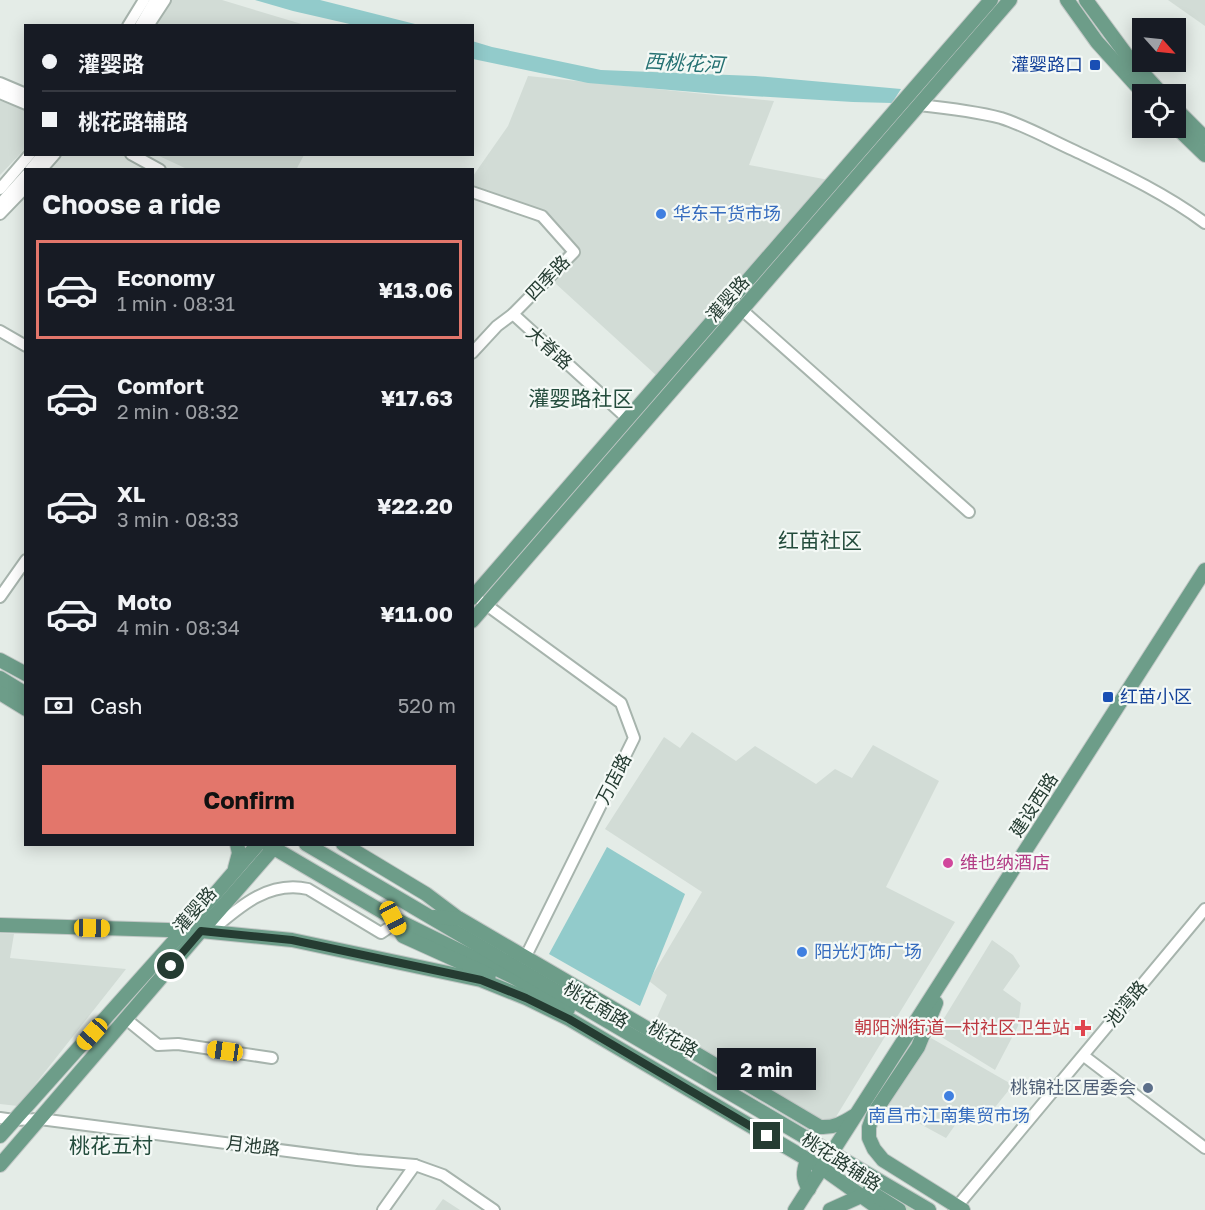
<!DOCTYPE html>
<meta charset="utf-8">
<style>
:root{--surface:#171b24;--page:#20242c;--text:#f1f3f6;--muted:#9ea1a6;--line:#363941;--accent:#e3766b}
body{margin:0;font-family:"Golos Text","Noto Sans SC",sans-serif;background:var(--page);color:var(--text);height:100vh;display:flex;flex-direction:column;font-size:22px;white-space:nowrap}
*{box-sizing:border-box;margin:0}
p{font-size:20px;color:var(--muted)}
.icon{flex:none;width:33px;height:33px;fill:none;stroke:currentColor;stroke-width:2;stroke-linecap:round;stroke-linejoin:round}
.map{position:relative;flex:1;overflow:hidden}
.panel{position:absolute;left:24px;top:168px;width:450px;height:678px;display:flex;flex-direction:column;background:var(--surface);border-radius:0px;box-shadow:0 3px 15px #0003}
.panel>*{flex:none}
.banner{position:absolute;left:24px;top:24px;width:450px;height:132px;border-radius:0px;box-shadow:0 3px 15px #0003;display:grid;align-content:center;height:132px;padding:0 18px;background:var(--surface)}
.needle{width:39px;rotate:117deg}
.fabs{position:absolute;left:1132px;top:18px;display:grid;gap:12px}
.fabs a{display:grid;place-items:center;width:54px;height:54px;border-radius:0px;background:var(--surface);box-shadow:0 3px 15px #0003;font-size:30px}
.end{position:absolute;width:27px;height:27px;margin:-14px;border:8px solid #253c32;background:#fff;box-shadow:0 0 0 3px #fff}
.from{border-radius:50%}
.bubble{position:absolute;height:42px;border-radius:0px;background:var(--surface);box-shadow:0 3px 15px #0003;font-size:20px;font-weight:700;line-height:42px;text-align:center}
.car{position:absolute;width:18px;height:36px;margin:-18px -9px;border-radius:8px;box-shadow:0 0 4px 2px #0007;background:linear-gradient(#f5c518 24%,#345 0 40%,#f5c518 0 76%,#345 0 86%,#f5c518 0)}
.banner b{display:flex;align-items:center;gap:21px;height:57px;font-size:22px}
.banner b+b{border-top:2px solid var(--line)}
.banner i{width:15px;height:15px;background:var(--text)}
ul{padding:0;list-style:none}
li{display:flex;align-items:center;gap:18px;height:99px;margin:0 12px 9px;padding:0 6px;border:3px solid transparent;border-radius:0px}
li div{flex:1}
li b{display:block;font-size:22px}
li em{font-style:normal;font-weight:700}
li.current{border-color:var(--accent)}
li>.icon{width:54px;height:54px;stroke-width:1.5}
h2{padding:0 18px;font-size:27px;line-height:72px}
.pay{display:flex;align-items:center;gap:15px;height:66px;padding:0 18px;font-size:22px}
.pay p{margin-inline-start:auto}
.cta{display:flex;gap:12px;margin-top:auto;padding:12px 18px}
.cta a{flex:1;height:69px;border-radius:0px;background:var(--accent);color:#111;font-size:24px;font-weight:700;line-height:69px;text-align:center}
.map>svg:first-child{display:block}
</style>
<div class="map">
<svg width="1205" height="1210" viewBox="0 0 1205 1210">
<rect width="100%" height="100%" fill="#e4ece7"/>
<g fill="#d2dcd6">
<polygon points="170,0 222,0 305,25 152,26"/>
<polygon points="1168,0 1205,0 1205,26"/>
<polygon points="528,76 774,101 749,165 829,180 657,376 544,273 572,242 473,186 473,176 508,126"/>
<polygon points="0,100 25,111 26,148 0,175"/>
<polygon points="157,155 304,155 296,170 187,169"/>
<polygon points="692,732 736,761 755,746 816,784 835,769 852,778 873,745 939,781 886,887 955,922 831,1125 654,1024 667,995 649,981 702,892 605,829 664,737 680,748"/>
<polygon points="0,933 14,934 10,958 126,969 18,1106 0,1104"/>
<polygon points="992,940 1013,955 1020,966 1003,990 1021,1003 1018,1026 995,1070 935,1033"/>
<polygon points="931,1038 1013,1085 983,1122 965,1111 946,1138 887,1106"/>
<polygon points="443,1199 460,1210 435,1210"/>
</g>
<polygon fill="#bfdbc3" points="852,1172 913,1210 896,1210 848,1178"/>
<g fill="#92cbcb">
<polygon points="255,0 320,0 419,25 354,25 293,11"/>
<polygon points="472,41 492,47 601,70 755,76 901,89 892,103 853,102 718,94 588,83 473,59"/>
<polygon points="607,847 685,894 640,1006 549,954"/>
</g>
<g fill="none" stroke-linecap="round" stroke-linejoin="round">
<defs>
<g id="minor">
<polyline points="128,26 144,0"/>
<polyline points="140,26 155,0"/>
<polyline points="148,26 165,0"/>
<polyline points="0,83 26,94"/>
<polyline points="0,93 26,104"/>
<path d="M919,105C947,108 974,111 1001,118C1026,126 1049,139 1073,150C1119,172 1163,192 1205,223"/>
<polyline points="131,154 160,170"/>
<polyline points="30,170 43,154"/>
<polyline points="41,170 55,154"/>
<polyline points="0,189 30,154"/>
<polyline points="472,192 542,216 574,252 513,314"/>
<polyline points="0,204 26,175"/>
<polyline points="0,214 26,187"/>
<polyline points="742,310 969,512"/>
<polyline points="0,331 26,346"/>
<polyline points="472,353 497,326 513,314 628,419"/>
<polyline points="0,597 26,560"/>
<polyline points="481,601 621,703 634,738 523,962"/>
<path d="M210,932C238,908 268,880 308,889L381,933L387,929"/>
<polyline points="126,1019 158,1045 178,1044 272,1058"/>
<polyline points="1084,1056 1205,1148"/>
<polyline points="0,1118 14,1120 40,1119 357,1160 415,1165 443,1175 494,1210"/>
<polyline points="383,1210 415,1165"/>
<polyline points="954,1210 1205,909"/>
</g>
<g id="major">
<polyline points="1067,0 1097,42 1144,94"/>
<polyline points="1086,0 1128,57 1162,94"/>
<polyline points="1176,109 1205,138"/>
<polyline points="1176,127 1205,155"/>
<polyline points="472,598 991,0"/>
<polyline points="472,621 1010,0"/>
<polyline points="0,660 26,674"/>
<polyline points="0,678 26,694"/>
<polyline points="0,693 26,709"/>
<polyline points="267,844 393,918 515,978 568,1009"/>
<polyline points="306,844 929,1210"/>
<polyline points="343,844 426,894 458,918"/>
<polyline points="235,868 239,853 237,844"/>
<polyline points="434,917 460,919 684,1050"/>
<polyline points="393,918 403,936 489,975"/>
<polyline points="0,925 201,931 292,940 481,980 526,998 569,1019 822,1168 881,1210"/>
<polyline points="936,1003 918,1047 874,1113 869,1127 869,1138 874,1149 883,1160 963,1210"/>
<path d="M678,1052L690,1050L820,1127C834,1128 843,1123 854,1116"/>
<polyline points="0,1136 184,930 258,844"/>
<path d="M807,1160C803,1172 802,1178 809,1189"/>
<polyline points="0,1165 201,931 277,844"/>
<polyline points="869,1191 899,1210"/>
<polyline points="795,1210 1205,570"/>
<polyline points="830,1210 861,1196"/>
</g>
</defs>
<use href="#minor" stroke="#a7b4ad" stroke-width="14"/>
<use href="#major" stroke="#c2c8c6" stroke-width="16"/>
<use href="#minor" stroke="#fff" stroke-width="10"/>
<use href="#major" stroke="#6d9d89" stroke-width="14"/>
</g>
<g fill="none" stroke-linecap="round" stroke-linejoin="round">
<polyline stroke="#253c32" stroke-width="8" points="171,966 201,931 292,940 481,980 526,998 569,1019 767,1136"/>
</g>
<g fill="#1a4fb4" stroke="#f4f9f6" stroke-width="2">
<rect x="1089" y="59" width="12" height="12" rx="3"/>
<rect x="1102" y="691" width="12" height="12" rx="3"/>
</g>
<g fill="#3f7fe0" stroke="#f4f9f6" stroke-width="2">
<circle cx="661" cy="214" r="6"/>
<circle cx="802" cy="952" r="6"/>
<circle cx="949" cy="1096" r="6"/>
</g>
<circle fill="#d1479c" stroke="#f4f9f6" stroke-width="2" cx="948" cy="863" r="6"/>
<path fill="#e0444e" stroke="#f4f9f6" stroke-width="2" d="M1080 1019h6v6h6v6h-6v6h-6v-6h-6v-6h6z"/>
<circle fill="#5c6f8a" stroke="#f4f9f6" stroke-width="2" cx="1148" cy="1088" r="6"/>
<g text-anchor="middle" stroke-width="4.5" stroke-linejoin="round" paint-order="stroke">
<g font-size="18" fill="#164399" stroke="#f4f9f6" text-anchor="end">
<text x="1083" y="71">灌婴路口</text>
<text x="1120" y="703" text-anchor="start">红苗小区</text>
</g>
<g font-size="18" fill="#366cbe" stroke="#f4f9f6" text-anchor="start">
<text x="673" y="220">华东干货市场</text>
<text x="814" y="958">阳光灯饰广场</text>
<text x="949" y="1122" text-anchor="middle">南昌市江南集贸市场</text>
</g>
<g font-size="18" fill="#253c32" stroke="#f4f9f6">
<text transform="translate(548 278) rotate(-46)" y="6">四季路</text>
<text transform="translate(728 299) rotate(-49)" y="6">灌婴路</text>
<text transform="translate(549 348) rotate(42)" y="6">大脊路</text>
<text transform="translate(614 779) rotate(-63)" y="6">万店路</text>
<text transform="translate(1034 805) rotate(-57)" y="6">建设西路</text>
<text transform="translate(195 910) rotate(-49)" y="6">灌婴路</text>
<text transform="translate(1126 1004) rotate(-50)" y="6">池湾路</text>
<text transform="translate(596 1005) rotate(31)" y="6">桃花南路</text>
<text transform="translate(673 1039) rotate(30)" y="6">桃花路</text>
<text transform="translate(253 1146) rotate(7)" y="6">月池路</text>
<text transform="translate(841 1162) rotate(33)" y="6">桃花路辅路</text>
</g>
<g font-size="18" fill="#b23c85" stroke="#f4f9f6" text-anchor="start">
<text x="960" y="869">维也纳酒店</text>
</g>
<g font-size="18" fill="#be3a42" stroke="#f4f9f6" text-anchor="end">
<text x="1070" y="1034">朝阳洲街道一村社区卫生站</text>
</g>
<g font-size="18" fill="#4e5e75" stroke="#f4f9f6" text-anchor="end">
<text x="1136" y="1094">桃锦社区居委会</text>
</g>
<g font-size="20" font-style="italic" fill="#257172" stroke="#f4f9f6">
<text transform="translate(684 63) rotate(3)" y="7">西桃花河</text>
</g>
<g font-size="21" fill="#234c3c" stroke="#f4f9f6">
<text x="581" y="406">灌婴路社区</text>
<text x="820" y="548">红苗社区</text>
<text x="111" y="1153">桃花五村</text>
</g>
</g>
</svg>
<div class="fabs">
<a><svg class="needle" viewBox="-14 -14 28 28"><path d="M0-13l5 13h-10z" fill="#e53935"/><path d="M0 13l5-13h-10z" fill="#9ea1a6"/></svg></a>
<a><svg class="icon" aria-label="locate" viewBox="0 0 24 24"><circle cx="12" cy="12" r="6"/><path d="M12 2v4M12 18v4M2 12h4M18 12h4"/></svg></a>
</div>
<i class="end from" style="left:171px;top:966px"></i>
<i class="end" style="left:767px;top:1136px"></i>
<div class="bubble" style="left:717px;top:1048px;width:99px">2 min</div>
<i class="car" style="left:393px;top:918px;rotate:152deg"></i>
<i class="car" style="left:92px;top:928px;rotate:91deg"></i>
<i class="car" style="left:92px;top:1034px;rotate:222deg"></i>
<i class="car" style="left:225px;top:1051px;rotate:278deg"></i>
<div class="banner">
<b><i class="from"></i>灌婴路</b>
<b><i></i>桃花路辅路</b>
</div>
<section class="panel">
<h2>Choose a ride</h2>
<ul>
<li class="current"><svg class="icon" aria-label="car" viewBox="0 0 24 24"><path d="M5 17H2v-5l4-1 3-4h7l3 4 3 1v5h-3M9 17h6M6 11h13"/><circle cx="7" cy="17" r="2"/><circle cx="17" cy="17" r="2"/></svg><div><b>Economy</b><p>1 min · 08:31</p></div><em>¥13.06</em></li>
<li><svg class="icon" aria-label="car" viewBox="0 0 24 24"><path d="M5 17H2v-5l4-1 3-4h7l3 4 3 1v5h-3M9 17h6M6 11h13"/><circle cx="7" cy="17" r="2"/><circle cx="17" cy="17" r="2"/></svg><div><b>Comfort</b><p>2 min · 08:32</p></div><em>¥17.63</em></li>
<li><svg class="icon" aria-label="car" viewBox="0 0 24 24"><path d="M5 17H2v-5l4-1 3-4h7l3 4 3 1v5h-3M9 17h6M6 11h13"/><circle cx="7" cy="17" r="2"/><circle cx="17" cy="17" r="2"/></svg><div><b>XL</b><p>3 min · 08:33</p></div><em>¥22.20</em></li>
<li><svg class="icon" aria-label="car" viewBox="0 0 24 24"><path d="M5 17H2v-5l4-1 3-4h7l3 4 3 1v5h-3M9 17h6M6 11h13"/><circle cx="7" cy="17" r="2"/><circle cx="17" cy="17" r="2"/></svg><div><b>Moto</b><p>4 min · 08:34</p></div><em>¥11.00</em></li>
</ul>
<div class="pay"><svg class="icon" aria-label="cash" viewBox="0 0 24 24"><path d="M3 7h18v10H3z"/><circle cx="12" cy="12" r="2"/></svg>Cash<p>520 m</p></div>
<div class="cta"><a>Confirm</a></div>
</section>
</div>
